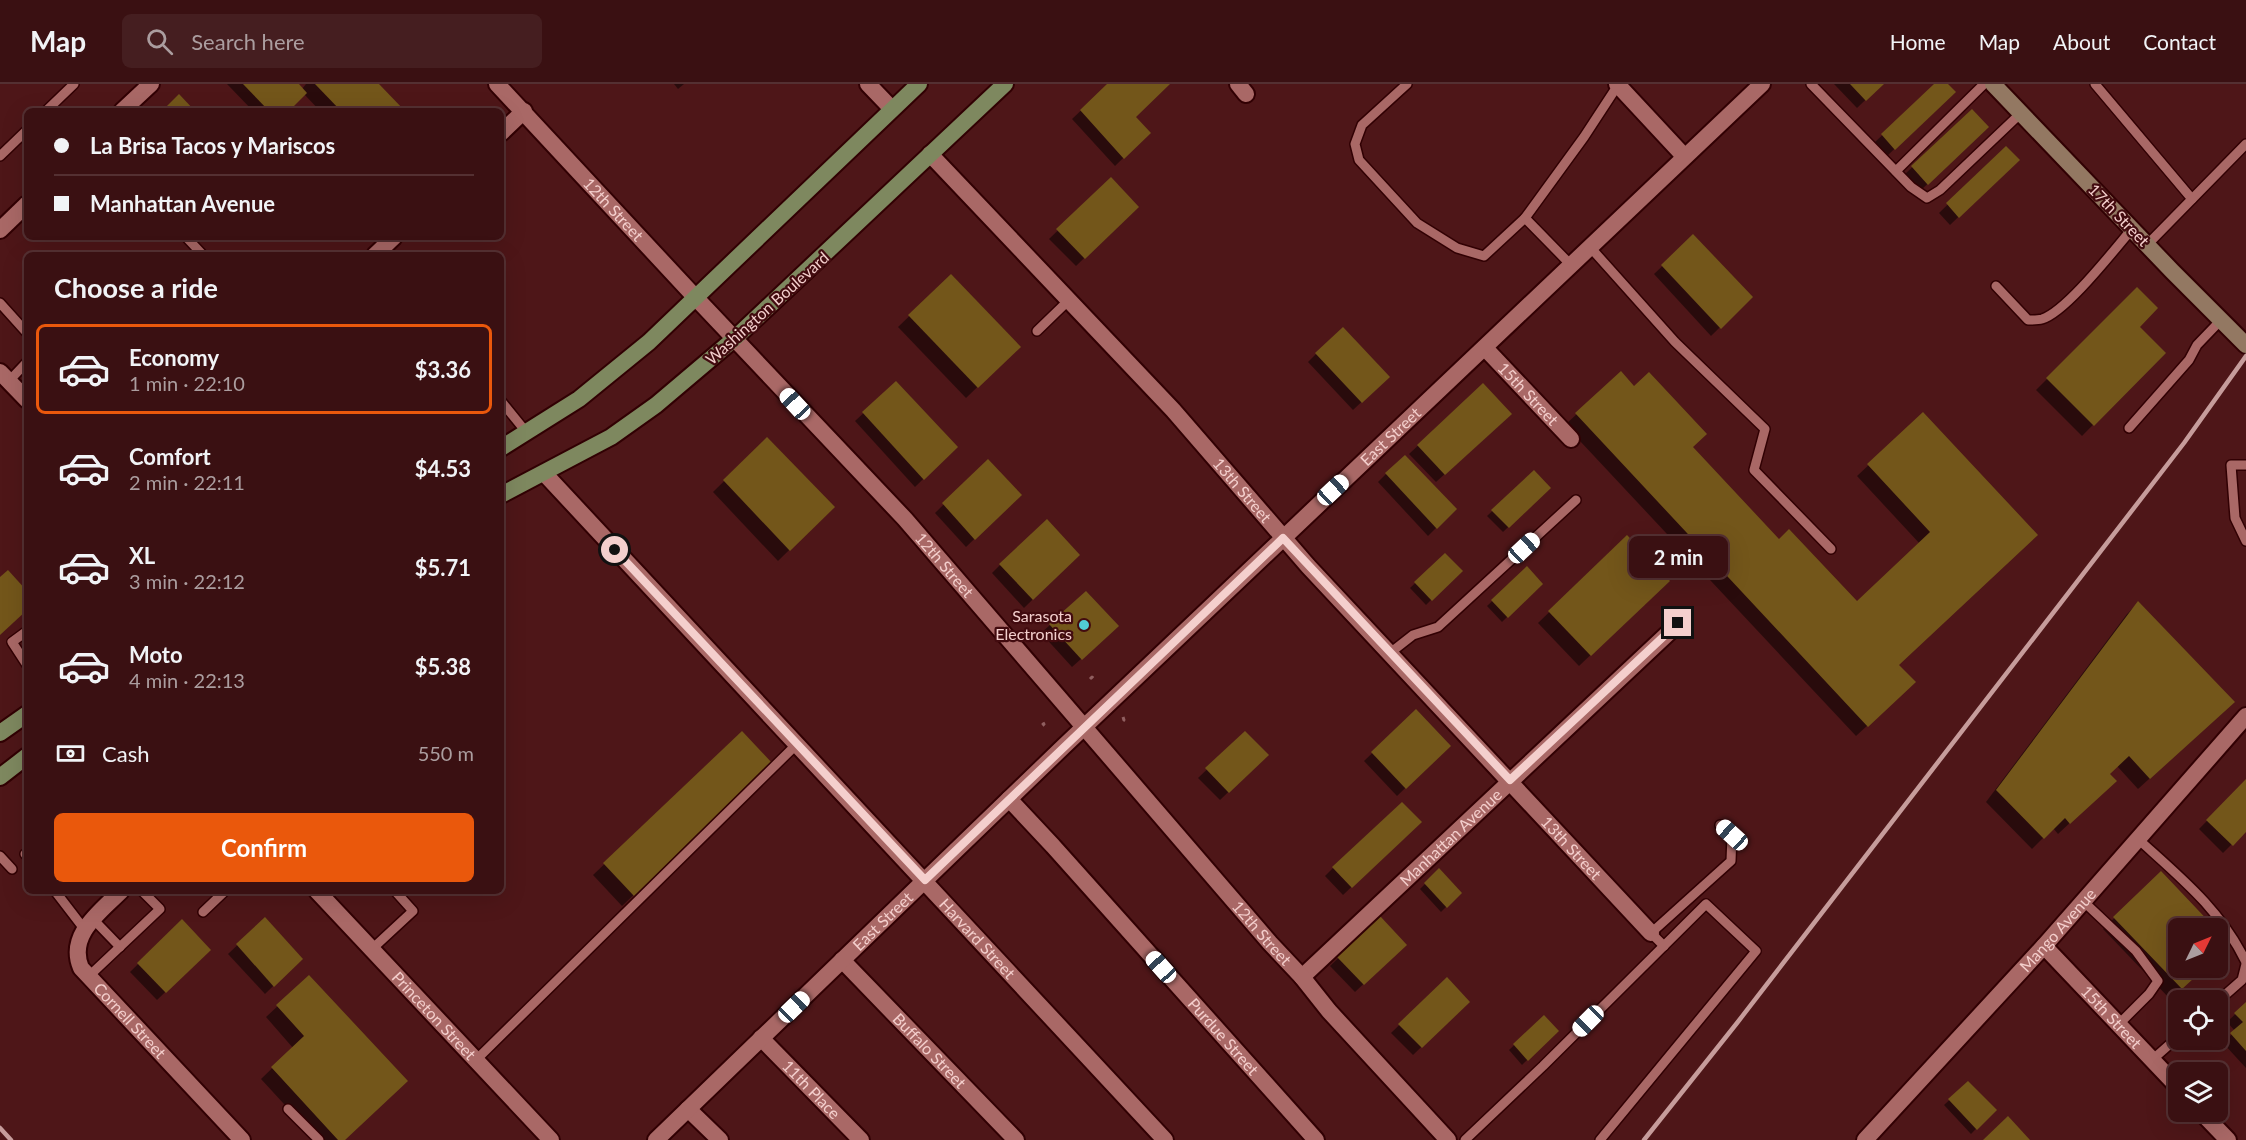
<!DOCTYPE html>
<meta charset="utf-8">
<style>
:root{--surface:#3a1012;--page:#451e20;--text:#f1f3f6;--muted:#ab9d9f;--line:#543032;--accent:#ea580c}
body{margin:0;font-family:Lato,sans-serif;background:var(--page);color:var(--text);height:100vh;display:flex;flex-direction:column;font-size:22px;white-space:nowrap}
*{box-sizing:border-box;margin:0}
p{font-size:20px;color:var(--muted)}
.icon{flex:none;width:33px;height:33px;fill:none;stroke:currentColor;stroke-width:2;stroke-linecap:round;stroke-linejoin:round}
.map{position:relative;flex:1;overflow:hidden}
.side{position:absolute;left:24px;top:168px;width:480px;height:642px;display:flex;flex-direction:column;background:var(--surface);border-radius:9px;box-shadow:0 6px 24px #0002,0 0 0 2px var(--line)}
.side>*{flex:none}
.banner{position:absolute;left:24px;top:24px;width:480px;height:132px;border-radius:9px;box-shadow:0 6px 24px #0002,0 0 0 2px var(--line);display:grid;align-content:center;height:132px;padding:0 30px;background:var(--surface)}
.needle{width:39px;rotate:47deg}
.fabs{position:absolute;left:2168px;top:834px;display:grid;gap:12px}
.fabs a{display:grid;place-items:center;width:60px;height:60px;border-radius:9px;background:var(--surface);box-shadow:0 6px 24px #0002,0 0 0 2px var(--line);font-size:30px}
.end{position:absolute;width:27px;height:27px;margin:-14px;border:8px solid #f4cfcd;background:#111;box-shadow:0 0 0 3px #111}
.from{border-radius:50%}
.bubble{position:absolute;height:42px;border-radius:9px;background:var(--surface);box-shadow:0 6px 24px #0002,0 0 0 2px var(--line);font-size:20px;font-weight:700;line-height:42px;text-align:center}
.car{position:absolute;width:18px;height:36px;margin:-18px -9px;border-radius:8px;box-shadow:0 0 4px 2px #0007;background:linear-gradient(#fff 24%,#345 0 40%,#fff 0 76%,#345 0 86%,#fff 0)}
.banner b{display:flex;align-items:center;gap:21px;height:57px;font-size:22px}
.banner b+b{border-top:2px solid var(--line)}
.banner i{width:15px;height:15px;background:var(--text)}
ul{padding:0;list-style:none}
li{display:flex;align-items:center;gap:18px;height:90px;margin:0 12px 9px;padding:0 18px;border:3px solid transparent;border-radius:9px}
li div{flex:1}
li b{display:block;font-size:22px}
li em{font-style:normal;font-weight:700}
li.selected{border-color:var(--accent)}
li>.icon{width:54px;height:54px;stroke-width:1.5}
h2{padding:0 30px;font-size:27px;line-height:72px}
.pay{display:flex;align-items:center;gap:15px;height:66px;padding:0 30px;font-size:22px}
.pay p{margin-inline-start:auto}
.button{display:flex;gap:12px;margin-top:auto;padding:12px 30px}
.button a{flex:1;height:69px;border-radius:9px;background:var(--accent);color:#fff;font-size:24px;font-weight:700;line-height:69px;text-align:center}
header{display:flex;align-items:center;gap:36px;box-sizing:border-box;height:84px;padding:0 30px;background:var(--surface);border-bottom:2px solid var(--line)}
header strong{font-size:28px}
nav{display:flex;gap:33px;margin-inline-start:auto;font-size:21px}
.search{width:420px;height:54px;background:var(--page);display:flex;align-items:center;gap:15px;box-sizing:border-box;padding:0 21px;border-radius:9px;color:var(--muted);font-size:22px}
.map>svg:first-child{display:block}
</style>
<header>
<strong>Map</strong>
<div class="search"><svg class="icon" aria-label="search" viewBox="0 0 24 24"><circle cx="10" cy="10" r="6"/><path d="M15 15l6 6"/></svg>Search here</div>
<nav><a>Home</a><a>Map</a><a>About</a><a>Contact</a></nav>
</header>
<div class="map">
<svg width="2246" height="1056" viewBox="0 0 2246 1056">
<rect width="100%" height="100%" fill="#4e1618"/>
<g fill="#0007">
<polygon points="227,0 297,0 302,5 306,0 377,0 403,27 320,27 304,10 287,27 253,27"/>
<polygon points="674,0 684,0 678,5"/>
<polygon points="1109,0 1167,0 1134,33 1149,49 1115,82 1072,35"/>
<polygon points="1834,0 1882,0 1857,24"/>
<polygon points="1936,0 1946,0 1954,8 1886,73 1874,59"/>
<polygon points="1972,27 1979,51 1919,108 1904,91"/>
<polygon points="2006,64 2018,76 1950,141 1939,129"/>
<polygon points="1111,95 1137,123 1076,182 1049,155"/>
<polygon points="1693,153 1751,213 1711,252 1654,190"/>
<polygon points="951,192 1019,263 966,314 898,243"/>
<polygon points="2137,205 2138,243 2164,269 2082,352 2036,306"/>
<polygon points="1316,270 1388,293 1353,326 1308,278"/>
<polygon points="1621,289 1779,457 1857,519 1920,460 1857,392 1923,330 2036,451 1898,581 1903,609 1856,652 1565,341"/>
<polygon points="896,299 956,363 915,403 855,337"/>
<polygon points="1483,301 1502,338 1436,398 1409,370"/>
<polygon points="767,355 833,423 778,477 713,408"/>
<polygon points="988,377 1020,411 966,463 935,429"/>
<polygon points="1534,388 1549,404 1503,448 1487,432"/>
<polygon points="1386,390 1455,425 1428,452 1378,398"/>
<polygon points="1627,453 1657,508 1579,582 1538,539"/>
<polygon points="1078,471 1024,524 992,489 1000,481"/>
<polygon points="1445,471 1460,487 1426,521 1410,504"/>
<polygon points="1527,484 1541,500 1502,538 1487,522"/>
<polygon points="1086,509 1109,550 1072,583 1041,549"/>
<polygon points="2138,519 2222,629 2138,705 2117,682 2108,690 2103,708 2058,750 2053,744 2032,765 1986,718 2127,530"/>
<polygon points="1416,627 1449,662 1397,712 1364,677"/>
<polygon points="742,649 760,691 622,822 593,791"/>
<polygon points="1245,649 1267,671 1220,716 1198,694"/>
<polygon points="2246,697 2246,746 2223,769 2199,745"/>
<polygon points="1420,738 1343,811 1325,792 1333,784"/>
<polygon points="1439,786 1460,809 1441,828 1420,805"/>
<polygon points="2161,789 2213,844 2178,844 2178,884 2203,884 2170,915 2103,845"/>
<polygon points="1380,834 1405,861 1355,908 1330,882"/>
<polygon points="265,835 301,875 265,910 228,870"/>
<polygon points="182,837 209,866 157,916 130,888"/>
<polygon points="309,893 343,1056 317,1056 261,995 293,964 266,933"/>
<polygon points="1447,895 1468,918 1413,971 1391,949"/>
<polygon points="2246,920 2246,984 2223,959 2235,947 2227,938"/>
<polygon points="1544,933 1557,947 1522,981 1509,966"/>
<polygon points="1968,999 1994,1026 1971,1050 1944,1021"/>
</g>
<g fill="#73561a">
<polygon points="243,0 299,0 307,9 289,27 269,27"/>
<polygon points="315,0 379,0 405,27 341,27"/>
<polygon points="1107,0 1170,0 1136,33 1151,49 1124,75 1080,26"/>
<polygon points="1850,0 1884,0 1866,17"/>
<polygon points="1934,0 1948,0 1956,8 1895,66 1881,50"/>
<polygon points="179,10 195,27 162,27"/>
<polygon points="1972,25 1989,43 1928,101 1911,82"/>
<polygon points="2006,62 2020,76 1959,134 1946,119"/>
<polygon points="1111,93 1139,123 1085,175 1056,145"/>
<polygon points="1693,150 1753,213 1721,245 1661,181"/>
<polygon points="951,190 1021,263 978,304 908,231"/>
<polygon points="2137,203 2158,224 2140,243 2166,269 2094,342 2046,294"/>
<polygon points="1343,243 1390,293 1362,319 1315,269"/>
<polygon points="1621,287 1634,302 1649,288 1707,350 1693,363 1779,455 1789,445 1857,517 1930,448 1867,380 1923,328 2038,451 1899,581 1916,598 1868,643 1575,329"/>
<polygon points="896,297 958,363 924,396 862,328"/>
<polygon points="1483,299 1512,330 1445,391 1417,361"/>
<polygon points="767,353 835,423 790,467 723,396"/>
<polygon points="1405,371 1457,425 1437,445 1385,389"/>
<polygon points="988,375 1022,411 975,456 942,419"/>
<polygon points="1534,386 1551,404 1509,444 1491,426"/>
<polygon points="1047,435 1080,471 1033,516 999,480"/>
<polygon points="1627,451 1670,497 1591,572 1548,527"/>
<polygon points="1445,469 1463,487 1432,517 1414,498"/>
<polygon points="1527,482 1543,500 1508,534 1491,516"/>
<polygon points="8,486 27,507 27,526 0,551 0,493"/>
<polygon points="1086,507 1119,542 1082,576 1049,540"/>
<polygon points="2138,517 2235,618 2150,695 2129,672 2110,690 2117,697 2070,740 2065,734 2044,755 1996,706"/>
<polygon points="1416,625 1451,662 1406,705 1371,668"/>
<polygon points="742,647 773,680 634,812 603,779"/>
<polygon points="1245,647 1269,671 1229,709 1205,684"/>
<polygon points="2246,695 2246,748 2233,762 2206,736"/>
<polygon points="1402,718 1422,738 1352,804 1332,783"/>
<polygon points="1439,784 1462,809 1447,824 1424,799"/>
<polygon points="2161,787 2215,844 2178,844 2178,884 2205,884 2182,905 2113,833"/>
<polygon points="1380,832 1407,861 1364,901 1337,873"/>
<polygon points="265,833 303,875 274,903 236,860"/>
<polygon points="182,835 211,866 166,909 137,879"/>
<polygon points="2217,847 2230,860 2217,872"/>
<polygon points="309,891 408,997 345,1056 338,1056 271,983 304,952 276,921"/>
<polygon points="1447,893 1470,918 1422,964 1398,940"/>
<polygon points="2246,918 2246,967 2230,949 2243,938 2234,929"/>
<polygon points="1544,931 1559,947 1528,977 1513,960"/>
<polygon points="1968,997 1997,1026 1977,1046 1948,1015"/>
<polygon points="2008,1032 2030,1056 1983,1056"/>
</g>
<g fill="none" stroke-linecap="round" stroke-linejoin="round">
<defs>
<g id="service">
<polyline points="1407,0 1362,41 1355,60 1359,76 1417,139 1457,164 1484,172 1525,134 1571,181"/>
<polyline points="1811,0 1911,103 1927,114 1940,106 2021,29"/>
<polyline points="2095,0 2192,115"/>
<polyline points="46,27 74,0"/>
<polyline points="0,72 27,46"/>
<polyline points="1896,87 1984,0"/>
<polyline points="1525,134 1584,53 1618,1"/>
<polyline points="186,153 203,171"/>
<polyline points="2147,161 2246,60"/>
<polyline points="1590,163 1675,258 1765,345 1754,386 1831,465"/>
<path d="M1996,202L2028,236C2032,236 2038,236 2042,235C2066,228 2114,166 2132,145"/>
<polyline points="0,219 27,249"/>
<polyline points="1037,247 1069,216"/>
<polyline points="9,297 27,278"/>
<polyline points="501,317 527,349"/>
<polyline points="2129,344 2189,276 2197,261 2221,236"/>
<polyline points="2246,381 2231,381 2235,434 2246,457"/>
<polyline points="27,547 12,558 27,581"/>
<polyline points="1390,569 1413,551 1438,543 1576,416"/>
<path d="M2138,755C2181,794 2220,825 2246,878"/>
<polyline points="25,770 27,772"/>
<polyline points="0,772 12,785"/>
<polyline points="55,807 85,846"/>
<polyline points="2083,817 2136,867 2158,897 2149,910 2118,941"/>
<polyline points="203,828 225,807"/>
<polyline points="93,835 120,863"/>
<polyline points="1664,862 1651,849 1731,777 1732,751 1720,741"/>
<polyline points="372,865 413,827 395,807"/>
<polyline points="88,893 160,825 142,807"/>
<polyline points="2217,918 2242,896 2246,880"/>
<polyline points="476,976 797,660"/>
<polyline points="2152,976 2178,953"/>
<polyline points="288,1025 319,1056"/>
<polyline points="1465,1056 1543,982 1706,820 1756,867 1600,1056"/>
</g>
<g id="minor">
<polyline points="868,0 892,25"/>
<polyline points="1238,0 1246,10"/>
<polyline points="1617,0 1684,72"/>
<polyline points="122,27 151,0"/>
<polyline points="501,49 524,27"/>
<path id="s1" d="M930,70L1173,326L1308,482L1651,849"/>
<polyline points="0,146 27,120"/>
<polyline points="375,171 394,153"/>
<path id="s2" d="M1485,264L1571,355"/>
<polyline points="0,288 27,316"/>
<path id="s3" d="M544,389L1165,1056"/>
<path id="s4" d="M1009,715L1053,762L1316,1056"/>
<path id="s5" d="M121,807C100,828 67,851 81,884L242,1056"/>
<path id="s6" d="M317,807L551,1056"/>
<path id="s7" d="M2044,862L2178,1003"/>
<path id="s8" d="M842,876L1016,1056"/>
<path id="s9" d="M1302,893L1679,539"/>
<path id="s10" d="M761,954L861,1056"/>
<polyline points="688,1025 720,1056"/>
<polyline points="2201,1028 2228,1056"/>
<path id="s11" d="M1865,1056L2044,862L2246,632"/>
</g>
<g id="tertiary">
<path id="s12" d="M497,0L696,214L905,435L1270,859L1302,893L1329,927L1448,1056"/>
<path id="s13" d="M656,1056L1063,663L1762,0"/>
</g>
<polyline id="secondary" points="1993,0 2172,187 2246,261"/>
<g id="primary">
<polyline points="501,364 579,315 649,258 919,0"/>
<polyline points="501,411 611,353 656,321 734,255 1005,0"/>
<polyline points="0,649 27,630"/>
<polyline points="0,693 27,672"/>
</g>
</defs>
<use href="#service" stroke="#310003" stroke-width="12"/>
<use href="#minor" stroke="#310003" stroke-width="20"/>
<use href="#tertiary" stroke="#310003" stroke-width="20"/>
<use href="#secondary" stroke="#310003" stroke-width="20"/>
<use href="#primary" stroke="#310003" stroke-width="20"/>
<g stroke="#905f60" stroke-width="3" stroke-dasharray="4.5 3" stroke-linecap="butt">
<polyline points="1090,595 1092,593 1094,595"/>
<polyline points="1123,633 1124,636 1123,637"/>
<polyline points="1045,639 1043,640 1045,642"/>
</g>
<use href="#service" stroke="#a96866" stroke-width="9"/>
<use href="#minor" stroke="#a96866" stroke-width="16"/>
<use href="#tertiary" stroke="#a96866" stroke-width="16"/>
<use href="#secondary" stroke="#937862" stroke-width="16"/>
<use href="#primary" stroke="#7e885f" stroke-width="16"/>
<g stroke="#c69c9b" stroke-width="4.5">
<polyline points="0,1044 11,1056"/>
<polyline points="1644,1056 1737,939 2184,359 2246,272"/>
</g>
</g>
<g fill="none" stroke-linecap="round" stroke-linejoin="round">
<polyline stroke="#f4cfcd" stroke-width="8" points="615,466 925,796 1283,454 1510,696 1678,539"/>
</g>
<circle fill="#51ccd5" stroke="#420b0f" stroke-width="2" cx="1084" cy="541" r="6"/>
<g text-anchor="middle" stroke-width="4.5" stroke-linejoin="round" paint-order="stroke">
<g font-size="16" fill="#f4cfcd" stroke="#420b0f">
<text dy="6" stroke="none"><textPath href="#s12" startOffset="171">12th Street</textPath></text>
<text transform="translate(2119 131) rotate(46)" y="6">17th Street</text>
<text transform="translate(767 224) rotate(-42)" y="6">Washington Boulevard</text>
<text dy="6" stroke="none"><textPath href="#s2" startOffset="63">15th Street</textPath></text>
<text dy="6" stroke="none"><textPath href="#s13" startOffset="1017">East Street</textPath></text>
<text dy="6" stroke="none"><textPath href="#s1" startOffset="459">13th Street</textPath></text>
<text dy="6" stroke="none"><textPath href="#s12" startOffset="657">12th Street</textPath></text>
<text dy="6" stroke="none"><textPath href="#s9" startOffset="204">Manhattan Avenue</textPath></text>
<text dy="6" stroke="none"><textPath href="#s1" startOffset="945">13th Street</textPath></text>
<text dy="6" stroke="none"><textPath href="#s13" startOffset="315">East Street</textPath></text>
<text dy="6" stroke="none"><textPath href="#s11" startOffset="285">Mango Avenue</textPath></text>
<text dy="6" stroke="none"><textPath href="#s12" startOffset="1143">12th Street</textPath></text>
<text dy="6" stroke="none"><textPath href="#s3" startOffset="636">Harvard Street</textPath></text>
<text dy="6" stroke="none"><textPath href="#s6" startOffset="171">Princeton Street</textPath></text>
<text dy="6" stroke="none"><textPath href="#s7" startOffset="98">15th Street</textPath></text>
<text dy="6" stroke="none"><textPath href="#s5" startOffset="165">Cornell Street</textPath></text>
<text dy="6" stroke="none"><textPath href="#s4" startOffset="320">Purdue Street</textPath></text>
<text dy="6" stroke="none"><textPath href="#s8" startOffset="126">Buffalo Street</textPath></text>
<text dy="6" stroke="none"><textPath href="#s10" startOffset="72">11th Place</textPath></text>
</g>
<g font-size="16" fill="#f4cfcd" stroke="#420b0f" text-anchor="end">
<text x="1072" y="538">Sarasota<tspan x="1072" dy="18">Electronics</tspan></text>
</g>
</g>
</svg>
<div class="fabs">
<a><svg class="needle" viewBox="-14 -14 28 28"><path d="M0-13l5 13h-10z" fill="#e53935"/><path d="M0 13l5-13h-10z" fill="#ab9d9f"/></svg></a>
<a><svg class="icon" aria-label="locate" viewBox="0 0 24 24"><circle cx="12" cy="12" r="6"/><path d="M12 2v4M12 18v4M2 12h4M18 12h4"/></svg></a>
<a><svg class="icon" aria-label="layers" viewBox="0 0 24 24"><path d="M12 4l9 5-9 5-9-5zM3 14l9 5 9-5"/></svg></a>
</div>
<i class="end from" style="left:615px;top:466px"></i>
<i class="end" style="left:1678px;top:539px"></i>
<div class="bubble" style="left:1629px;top:452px;width:99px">2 min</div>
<i class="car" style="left:795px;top:320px;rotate:317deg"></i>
<i class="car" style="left:1333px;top:406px;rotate:47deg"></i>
<i class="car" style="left:1524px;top:464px;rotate:47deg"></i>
<i class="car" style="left:1732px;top:751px;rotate:312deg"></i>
<i class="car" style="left:1161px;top:883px;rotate:318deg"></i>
<i class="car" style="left:794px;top:923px;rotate:46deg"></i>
<i class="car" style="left:1588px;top:937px;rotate:225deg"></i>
<div class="banner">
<b><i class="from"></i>La Brisa Tacos y Mariscos</b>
<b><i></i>Manhattan Avenue</b>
</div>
<section class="side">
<h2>Choose a ride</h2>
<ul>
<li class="selected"><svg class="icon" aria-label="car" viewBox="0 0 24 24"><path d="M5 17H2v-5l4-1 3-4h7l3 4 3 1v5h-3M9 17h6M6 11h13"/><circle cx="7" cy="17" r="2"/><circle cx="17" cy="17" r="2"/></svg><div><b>Economy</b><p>1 min · 22:10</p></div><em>$3.36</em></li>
<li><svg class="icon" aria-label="car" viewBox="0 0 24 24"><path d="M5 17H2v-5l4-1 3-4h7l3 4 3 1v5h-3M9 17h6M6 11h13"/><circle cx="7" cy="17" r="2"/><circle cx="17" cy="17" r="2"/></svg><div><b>Comfort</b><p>2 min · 22:11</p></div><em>$4.53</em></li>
<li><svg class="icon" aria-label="car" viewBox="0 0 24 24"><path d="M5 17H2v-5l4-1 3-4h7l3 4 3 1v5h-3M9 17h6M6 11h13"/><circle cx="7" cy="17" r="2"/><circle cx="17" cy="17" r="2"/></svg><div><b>XL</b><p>3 min · 22:12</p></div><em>$5.71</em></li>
<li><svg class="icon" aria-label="car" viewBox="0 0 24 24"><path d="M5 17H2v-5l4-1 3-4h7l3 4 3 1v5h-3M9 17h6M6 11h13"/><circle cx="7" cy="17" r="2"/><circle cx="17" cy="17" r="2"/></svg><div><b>Moto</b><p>4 min · 22:13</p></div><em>$5.38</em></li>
</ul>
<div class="pay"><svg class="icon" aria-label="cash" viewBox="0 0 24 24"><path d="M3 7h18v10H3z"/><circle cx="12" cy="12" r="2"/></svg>Cash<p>550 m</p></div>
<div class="button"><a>Confirm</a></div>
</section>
</div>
